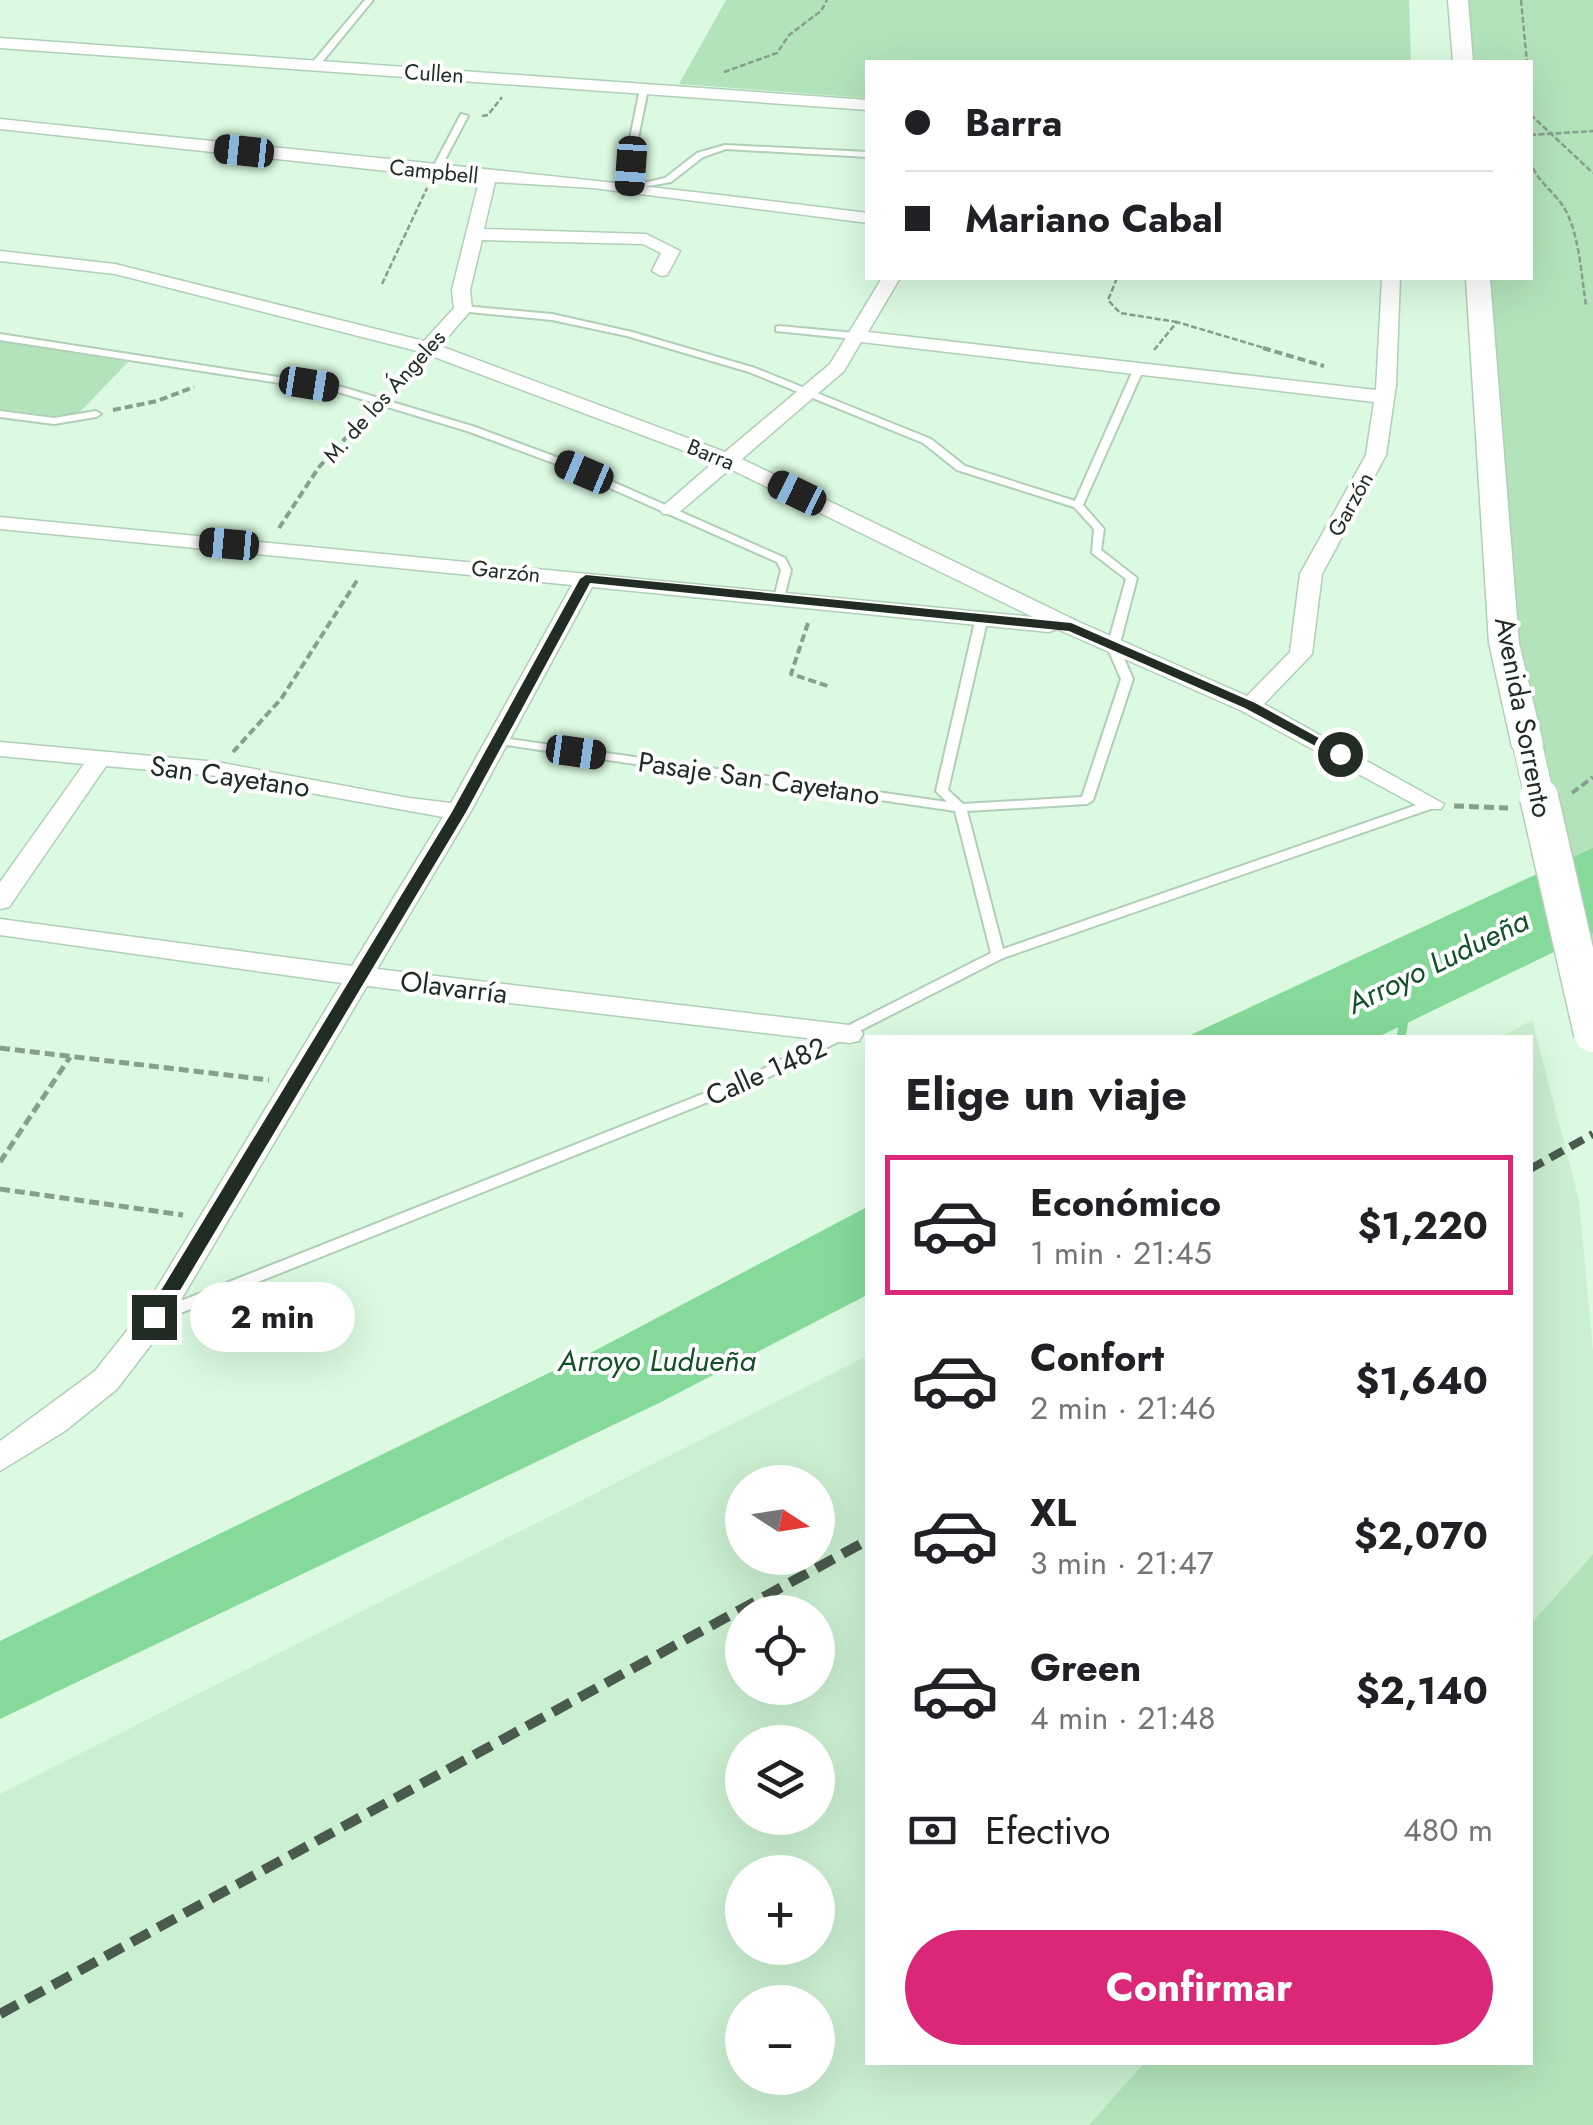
<!DOCTYPE html>
<html lang="es">
<meta charset="utf-8">
<style>
:root{--surface:#fff;--page:#f2f2f2;--text:#202124;--muted:#757577;--line:#e0e0e0;--accent:#db2777}
body{margin:0;font-family:Jost,sans-serif;background:var(--page);color:var(--text);height:100vh;display:flex;flex-direction:column;font-size:38px;white-space:nowrap}
*{box-sizing:border-box;margin:0}
p{font-size:32px;color:var(--muted)}
.icon{flex:none;width:55px;height:55px;fill:none;stroke:currentColor;stroke-width:2;stroke-linecap:round;stroke-linejoin:round}
.map{position:relative;flex:1;overflow:hidden}
.side{position:absolute;left:865px;top:1035px;width:668px;height:1030px;display:flex;flex-direction:column;background:var(--surface);border-radius:0px;box-shadow:0 10px 40px #0002}
.side>*{flex:none}
.banner{position:absolute;left:865px;top:60px;width:668px;height:220px;border-radius:0px;box-shadow:0 10px 40px #0002;display:grid;align-content:center;height:220px;padding:0 40px;background:var(--surface)}
.needle{width:65px;rotate:102deg}
.controls{position:absolute;left:725px;top:1465px;display:grid;gap:20px}
.controls a{display:grid;place-items:center;width:110px;height:110px;border-radius:50%;background:var(--surface);box-shadow:0 10px 40px #0002;font-size:50px}
.end{position:absolute;width:45px;height:45px;margin:-22px;border:12px solid #212d24;background:#fff;box-shadow:0 0 0 5px #fff}
.from{border-radius:50%}
.bubble{position:absolute;height:70px;border-radius:35px;background:var(--surface);box-shadow:0 10px 40px #0002;font-size:32px;font-weight:700;line-height:70px;text-align:center}
.car{position:absolute;width:30px;height:60px;margin:-30px -15px;border-radius:12px;box-shadow:0 0 8px 2px #0007;background:linear-gradient(#222 24%,#8ab4d8 0 40%,#222 0 76%,#8ab4d8 0 86%,#222 0)}
.banner b{display:flex;align-items:center;gap:35px;height:95px;font-size:38px}
.banner b+b{border-top:2px solid var(--line)}
.banner i{width:25px;height:25px;background:var(--text)}
ul{padding:0;list-style:none}
li{display:flex;align-items:center;gap:30px;height:140px;margin:0 20px 15px;padding:0 20px;border:5px solid transparent;border-radius:0px}
li div{flex:1}
li b{display:block;font-size:38px}
li em{font-style:normal;font-weight:700}
li.selected{border-color:var(--accent)}
li>.icon{width:90px;height:90px;stroke-width:1.5}
h2{padding:0 40px;font-size:45px;line-height:120px}
.pay{display:flex;align-items:center;gap:25px;height:110px;padding:0 40px;font-size:38px}
.pay p{margin-inline-start:auto}
.primary-button{display:flex;gap:20px;margin-top:auto;padding:20px 40px}
.primary-button a{flex:1;height:115px;border-radius:60px;background:var(--accent);color:#fff;font-size:40px;font-weight:700;line-height:115px;text-align:center}
.map>svg:first-child{display:block}
</style>
<div class="map">
<svg width="1593" height="2125" viewBox="0 0 1593 2125">
<rect width="100%" height="100%" fill="#dbfae1"/>
<g fill="#cbefd1" fill-rule="evenodd">
<polygon points="1532,1020 1579,1200 1593,1352 1593,1554 1530,1625 1530,1038 1499,1038"/>
<path d="M867,1356L868,2062L1144,2063L1089,2125H0V1794ZM742,1482H818V1558H742ZM742,1612H818V1688H742ZM742,1742H818V1818H742ZM742,1872H818V1948H742ZM742,2002H818V2078H742Z"/>
</g>
<g fill="#b2e3bb">
<polygon points="726,0 1409,0 1411,62 868,62 867,98 679,84"/>
<polygon points="1458,0 1593,0 1593,1033 1504,643 1478,278 1530,278 1530,62 1463,62"/>
<polygon points="0,340 128,362 78,414 53,416 0,409"/>
<polygon points="1593,1554 1593,2125 1089,2125 1144,2063 1530,2062 1530,1625"/>
</g>
<g fill="#85da99">
<polygon points="1593,848 1593,933 1378,1037 1184,1038"/>
<polygon points="867,1207 867,1295 661,1402 0,1719 0,1641 598,1349"/>
</g>
<g fill="none" stroke-linecap="round" stroke-linejoin="round">
<polyline stroke="#85da99" stroke-width="9" points="1401,1038 1405,1014"/>
<defs>
<g id="lane">
<polygon points="365,0 373,0 318,67 312,67 312,63"/>
<polygon points="644,87 648,89 637,143 634,185 665,178 697,153 725,145 868,152 868,157 726,149 703,157 671,182 626,190 629,143 640,89"/>
<polygon points="461,114 468,116 439,171 432,173 431,171"/>
<polygon points="463,306 552,314 632,332 755,368 931,439 965,466 1075,501 1134,368 1142,366 1144,368 1083,505 1104,529 1101,550 1137,578 1119,647 1133,679 1093,800 1087,804 967,811 1003,949 1428,801 1432,800 1438,804 1436,807 1003,958 763,1080 158,1322 153,1320 150,1316 153,1312 753,1074 991,953 955,811 499,744 493,740 495,737 947,802 936,791 976,617 982,614 988,617 948,790 963,804 1082,797 1121,679 1107,647 1126,579 1092,553 1094,529 1074,507 957,470 923,443 749,372 627,336 552,320 460,311 458,309"/>
<polygon points="779,326 855,333 860,336 855,339 776,331 776,327"/>
<polygon points="0,334 342,387 475,427 559,458 785,558 791,570 784,598 779,601 774,598 781,570 777,562 551,462 467,431 338,392 0,340"/>
<polygon points="0,411 54,418 96,411 101,414 96,417 54,424 0,417"/>
</g>
<g id="street">
<polygon points="0,38 868,100 868,110 0,48"/>
<path d="M0,119C289,150 579,176 868,213V223L593,188L495,182L484,229L646,234L680,251L667,275L661,276L652,271L661,253L643,244L482,240L470,290L472,309L440,346L725,452L830,364L882,278H900L868,332L1376,390L1382,278H1400L1396,385L1386,455L1322,574L1312,654L1264,704L1444,804L1441,809H1423L1242,711L1057,629L1049,632L592,587L471,811L377,969L849,1025L859,1027L863,1034L859,1041L849,1043L367,986L166,1325L117,1389L65,1431L0,1471V1441L95,1371L144,1309L342,983L0,935V919L352,966L443,817L217,776L106,766L9,907L0,909V882L84,764L0,756V742L217,762L409,798L451,803L572,585L0,529V517L1033,617L730,469L677,514H663L660,510L663,506L714,462L421,352L115,274L0,261V251L115,264L424,341L454,308L452,290L479,181L0,129ZM861,342L1374,402L1366,455L1300,574L1290,652L1247,696L1079,622L742,459L844,371Z"/>
</g>
<g id="secondary">
<polygon points="1448,0 1468,0 1473,62 1453,62"/>
<polygon points="1466,278 1490,278 1519,643 1544,747 1539,754 1517,754 1512,747 1489,643"/>
</g>
</defs>
<use href="#lane" stroke="#b1cfb7" stroke-width="4"/>
<use href="#street" stroke="#b1cfb7" stroke-width="3"/>
<use href="#secondary" stroke="#b1cfb7" stroke-width="3"/>
<g stroke="#889f8d" stroke-width="2.5" stroke-dasharray="6 2.5" stroke-linecap="butt">
<polyline points="1521,0 1527,62"/>
<polyline points="724,72 777,53 789,35 821,11 827,0"/>
<polyline points="1530,97 1532,116 1593,173"/>
<polyline points="482,116 488,115 502,97"/>
<polyline points="1530,135 1593,131"/>
<path d="M1530,160C1536,182 1555,191 1566,211C1580,239 1581,274 1586,305"/>
<polyline points="1117,278 1108,300 1120,313 1177,322"/>
<polyline points="382,284 427,188"/>
<polyline points="1154,350 1177,322 1271,350"/>
</g>
<g stroke="#889f8d" stroke-width="4" stroke-dasharray="8 4" stroke-linecap="butt">
<polyline points="1263,348 1324,366"/>
<polyline points="392,388 411,367"/>
<polyline points="113,410 157,401 194,387"/>
<polyline points="279,528 319,467 367,415"/>
<polyline points="808,623 791,674 828,686"/>
<polyline points="233,752 281,699 358,579"/>
<polyline points="1572,793 1593,777"/>
</g>
<g stroke="#889f8d" stroke-width="5" stroke-dasharray="10 5" stroke-linecap="butt">
<polyline points="1454,806 1508,808"/>
<polyline points="0,1048 269,1080"/>
<polyline points="0,1162 70,1057"/>
<polyline points="0,1189 183,1215"/>
</g>
<use href="#lane" fill="#fff" fill-rule="evenodd"/>
<use href="#street" fill="#fff" fill-rule="evenodd"/>
<use href="#secondary" fill="#fff" fill-rule="evenodd"/>
<polyline stroke="#4a5a4e" stroke-width="8" stroke-dasharray="15 8" stroke-linecap="butt" points="1530,1169 1593,1134"/>
<polyline stroke="#4a5a4e" stroke-width="10" stroke-dasharray="20 10" stroke-linecap="butt" points="0,2014 868,1540"/>
<defs>
<polyline id="secondary-bridge-far1" points="1528,747 1540,800"/>
<polyline id="secondary-bridge" points="1539,797 1593,1033"/>
</defs>
<use href="#secondary-bridge-far1" stroke="#b1cfb7" stroke-width="31" stroke-linecap="butt"/>
<use href="#secondary-bridge" stroke="#b1cfb7" stroke-width="41" stroke-linecap="butt"/>
<use href="#secondary-bridge-far1" stroke="#fff" stroke-width="29"/>
<use href="#secondary-bridge" stroke="#fff" stroke-width="38"/>
</g>
<polygon fill="#212d24" points="586,575 1071,623 1255,703 1348,754 1336,757 1245,708 1069,631 590,583 466,812 161,1322 148,1322 148,1312 452,812 580,579"/>
<g text-anchor="middle" stroke-width="8" stroke-linejoin="round" paint-order="stroke">
<g font-size="22" fill="#212d24" stroke="#fff">
<text transform="translate(434 73) rotate(4)" y="8">Cullen</text>
<text transform="translate(434 171) rotate(6)" y="8">Campbell</text>
<text transform="translate(384 396) rotate(-48)" y="8">M. de los Ángeles</text>
<text transform="translate(711 454) rotate(22)" y="8">Barra</text>
<text transform="translate(1350 504) rotate(-61)" y="8">Garzón</text>
<text transform="translate(506 571) rotate(6)" y="8">Garzón</text>
</g>
<g font-size="28" fill="#212d24" stroke="#fff">
<text transform="translate(1524 717) rotate(79)" y="10">Avenida Sorrento</text>
<text transform="translate(230 776) rotate(8)" y="10">San Cayetano</text>
<text transform="translate(759 778) rotate(8)" y="10">Pasaje San Cayetano</text>
<text transform="translate(454 987) rotate(7)" y="10">Olavarría</text>
<text transform="translate(766 1071) rotate(-24)" y="10">Calle 1482</text>
</g>
<g font-size="30" font-style="italic" fill="#125028" stroke="#fff">
<text transform="translate(1438 962) rotate(-26)" y="10">Arroyo Ludueña</text>
<text x="657" y="1371">Arroyo Ludueña</text>
</g>
</g>
</svg>
<div class="controls">
<a><svg class="needle" viewBox="-14 -14 28 28"><path d="M0-13l5 13h-10z" fill="#e53935"/><path d="M0 13l5-13h-10z" fill="#757577"/></svg></a>
<a><svg class="icon" aria-label="locate" viewBox="0 0 24 24"><circle cx="12" cy="12" r="6"/><path d="M12 2v4M12 18v4M2 12h4M18 12h4"/></svg></a>
<a><svg class="icon" aria-label="layers" viewBox="0 0 24 24"><path d="M12 4l9 5-9 5-9-5zM3 14l9 5 9-5"/></svg></a>
<a>+</a>
<a>−</a>
</div>
<i class="end from" style="left:1340px;top:754px"></i>
<i class="end" style="left:154px;top:1317px"></i>
<div class="bubble" style="left:190px;top:1282px;width:165px">2 min</div>
<i class="car" style="left:244px;top:151px;rotate:276deg"></i>
<i class="car" style="left:631px;top:166px;rotate:184deg"></i>
<i class="car" style="left:309px;top:384px;rotate:99deg"></i>
<i class="car" style="left:584px;top:472px;rotate:293deg"></i>
<i class="car" style="left:797px;top:493px;rotate:296deg"></i>
<i class="car" style="left:229px;top:544px;rotate:275deg"></i>
<i class="car" style="left:576px;top:752px;rotate:98deg"></i>
<div class="banner">
<b><i class="from"></i>Barra</b>
<b><i></i>Mariano Cabal</b>
</div>
<section class="side">
<h2>Elige un viaje</h2>
<ul>
<li class="selected"><svg class="icon" aria-label="car" viewBox="0 0 24 24"><path d="M5 17H2v-5l4-1 3-4h7l3 4 3 1v5h-3M9 17h6M6 11h13"/><circle cx="7" cy="17" r="2"/><circle cx="17" cy="17" r="2"/></svg><div><b>Económico</b><p>1 min · 21:45</p></div><em>$1,220</em></li>
<li><svg class="icon" aria-label="car" viewBox="0 0 24 24"><path d="M5 17H2v-5l4-1 3-4h7l3 4 3 1v5h-3M9 17h6M6 11h13"/><circle cx="7" cy="17" r="2"/><circle cx="17" cy="17" r="2"/></svg><div><b>Confort</b><p>2 min · 21:46</p></div><em>$1,640</em></li>
<li><svg class="icon" aria-label="car" viewBox="0 0 24 24"><path d="M5 17H2v-5l4-1 3-4h7l3 4 3 1v5h-3M9 17h6M6 11h13"/><circle cx="7" cy="17" r="2"/><circle cx="17" cy="17" r="2"/></svg><div><b>XL</b><p>3 min · 21:47</p></div><em>$2,070</em></li>
<li><svg class="icon" aria-label="car" viewBox="0 0 24 24"><path d="M5 17H2v-5l4-1 3-4h7l3 4 3 1v5h-3M9 17h6M6 11h13"/><circle cx="7" cy="17" r="2"/><circle cx="17" cy="17" r="2"/></svg><div><b>Green</b><p>4 min · 21:48</p></div><em>$2,140</em></li>
</ul>
<div class="pay"><svg class="icon" aria-label="cash" viewBox="0 0 24 24"><path d="M3 7h18v10H3z"/><circle cx="12" cy="12" r="2"/></svg>Efectivo<p>480 m</p></div>
<div class="primary-button"><a>Confirmar</a></div>
</section>
</div>
